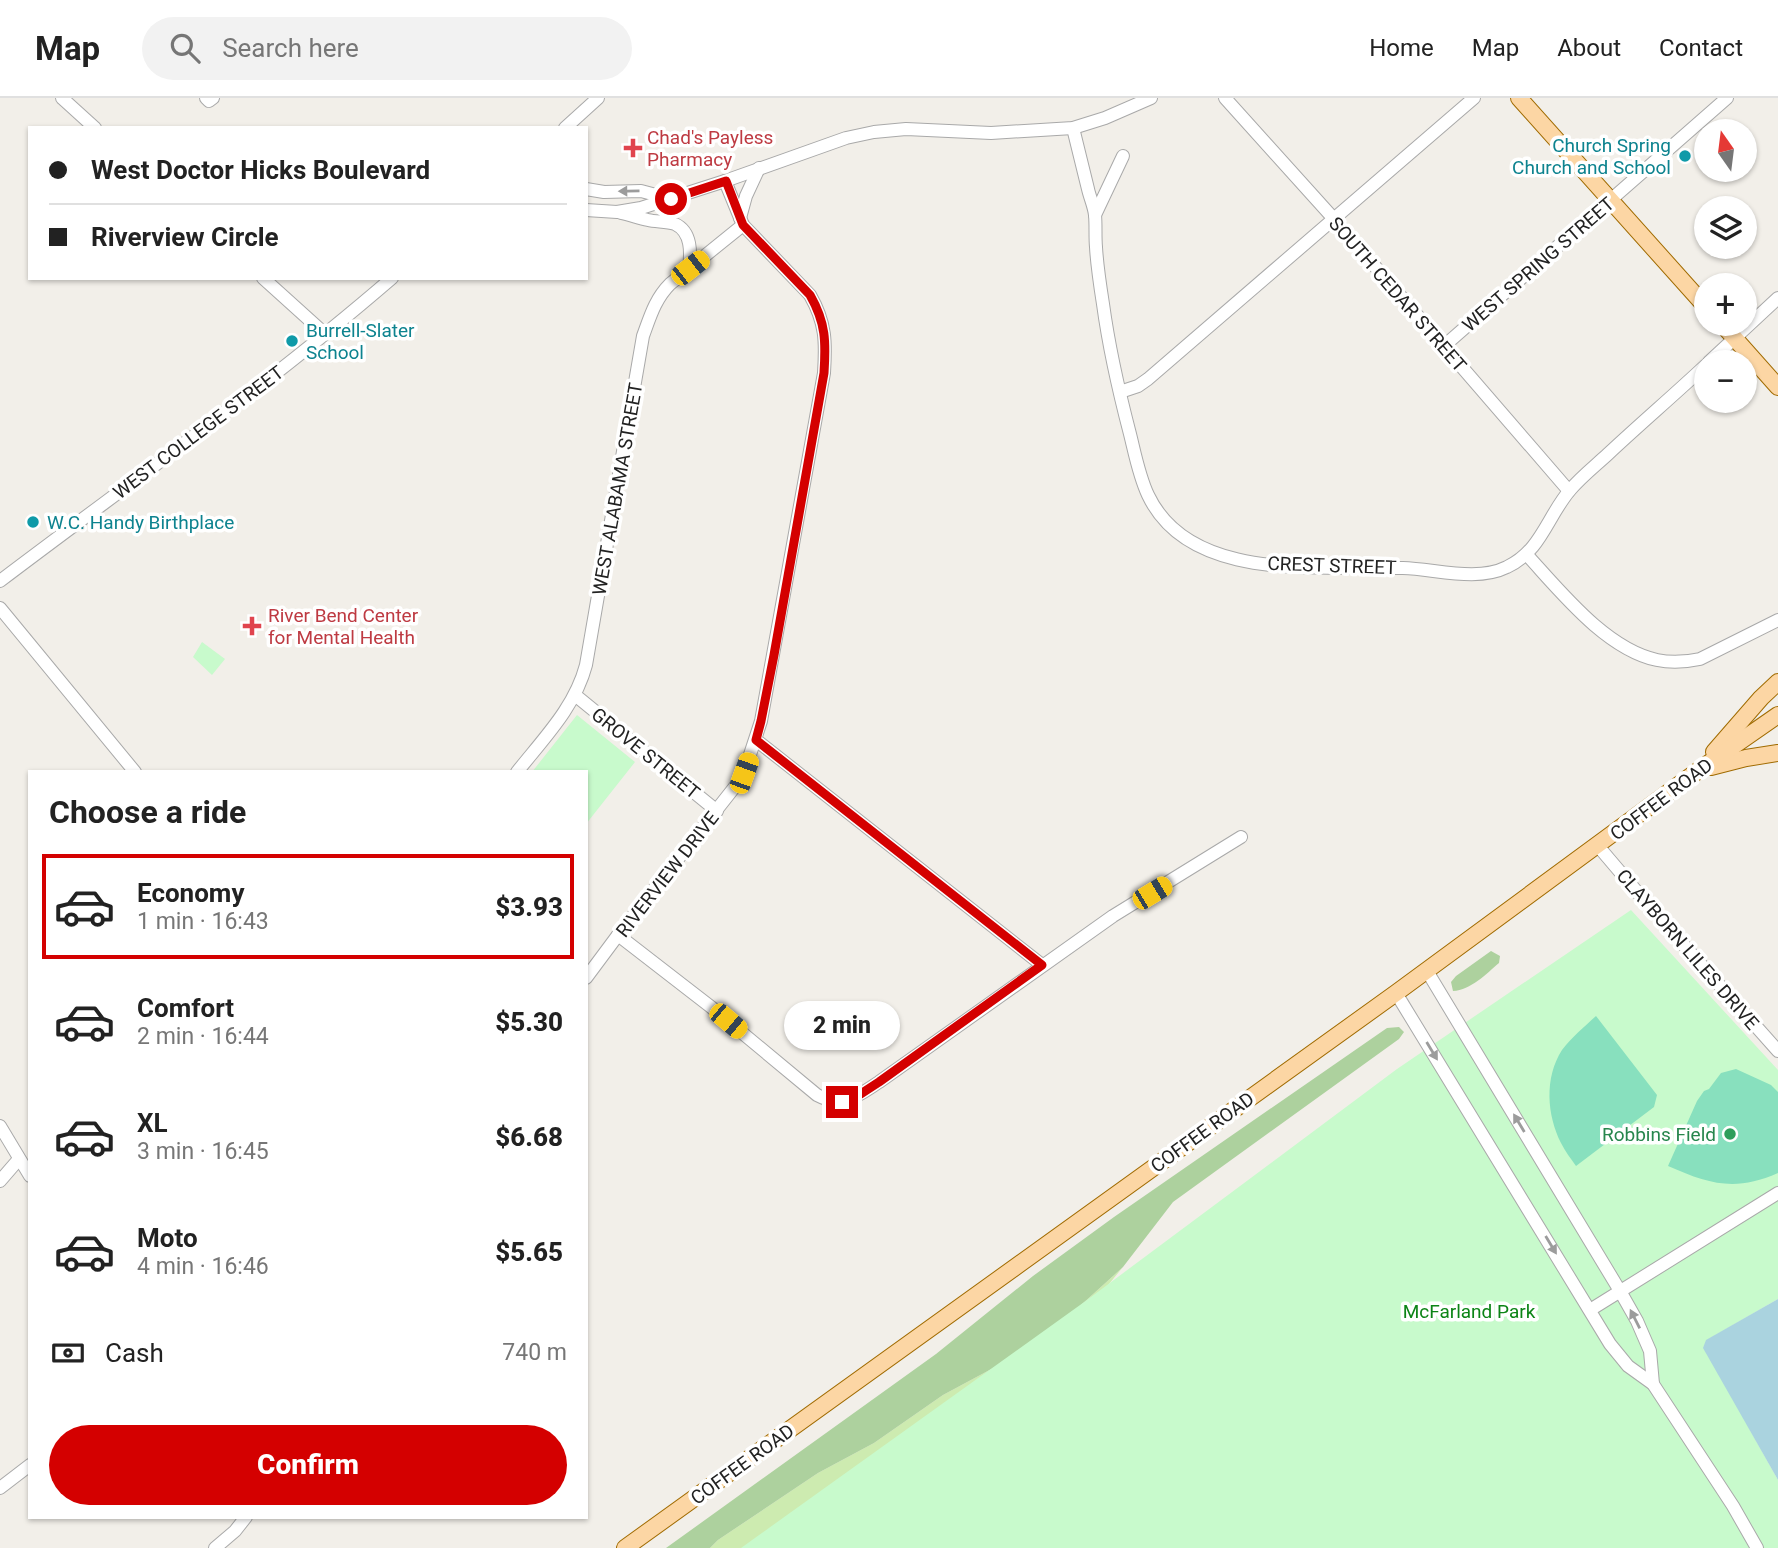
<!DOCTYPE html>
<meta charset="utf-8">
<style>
:root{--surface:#fff;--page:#f2f2f2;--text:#222;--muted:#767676;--line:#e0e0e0;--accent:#d40000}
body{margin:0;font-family:Roboto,sans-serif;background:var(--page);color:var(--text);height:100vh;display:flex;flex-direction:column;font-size:26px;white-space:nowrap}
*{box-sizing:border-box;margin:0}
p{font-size:23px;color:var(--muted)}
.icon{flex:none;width:38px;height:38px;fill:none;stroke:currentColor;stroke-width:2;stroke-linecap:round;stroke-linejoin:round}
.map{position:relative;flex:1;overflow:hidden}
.panel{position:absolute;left:28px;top:672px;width:560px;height:749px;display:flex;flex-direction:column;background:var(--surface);border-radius:0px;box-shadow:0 2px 5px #0004}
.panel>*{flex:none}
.guide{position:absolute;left:28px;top:28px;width:560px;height:154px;border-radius:0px;box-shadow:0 2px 5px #0004;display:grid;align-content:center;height:154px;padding:0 21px;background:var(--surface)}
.needle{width:46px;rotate:346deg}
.tools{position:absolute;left:1694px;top:21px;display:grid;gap:14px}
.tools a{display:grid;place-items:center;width:63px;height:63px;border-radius:50%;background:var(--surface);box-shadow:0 2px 5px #0004;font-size:35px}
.end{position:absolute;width:32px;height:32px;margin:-16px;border:9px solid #d40000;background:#fff;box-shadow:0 0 0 4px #fff}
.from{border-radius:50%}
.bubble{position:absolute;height:49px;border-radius:24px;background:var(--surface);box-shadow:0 2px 5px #0004;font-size:23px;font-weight:800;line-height:49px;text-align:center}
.car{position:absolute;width:21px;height:42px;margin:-21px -10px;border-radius:9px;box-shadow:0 0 5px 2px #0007;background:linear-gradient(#f5c518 24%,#345 0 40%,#f5c518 0 76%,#345 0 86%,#f5c518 0)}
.guide b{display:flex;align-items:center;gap:24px;height:66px;font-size:26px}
.guide b+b{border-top:2px solid var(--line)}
.guide i{width:18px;height:18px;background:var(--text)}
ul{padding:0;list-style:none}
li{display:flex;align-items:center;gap:21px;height:105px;margin:0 14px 10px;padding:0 7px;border:4px solid transparent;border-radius:0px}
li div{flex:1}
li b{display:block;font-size:26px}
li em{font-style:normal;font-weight:800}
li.selected{border-color:var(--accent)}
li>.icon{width:63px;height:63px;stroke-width:1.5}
h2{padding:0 21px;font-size:32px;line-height:84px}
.pay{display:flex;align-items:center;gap:18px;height:77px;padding:0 21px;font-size:26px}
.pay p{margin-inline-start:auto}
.action{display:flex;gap:14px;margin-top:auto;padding:14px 21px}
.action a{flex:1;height:80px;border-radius:42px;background:var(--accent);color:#fff;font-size:28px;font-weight:800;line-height:80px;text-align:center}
header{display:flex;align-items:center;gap:42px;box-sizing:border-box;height:98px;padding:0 35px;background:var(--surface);border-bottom:2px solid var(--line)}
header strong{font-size:33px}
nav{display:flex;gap:38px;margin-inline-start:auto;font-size:24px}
.search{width:490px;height:63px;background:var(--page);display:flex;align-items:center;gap:18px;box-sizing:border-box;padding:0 24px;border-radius:38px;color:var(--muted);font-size:26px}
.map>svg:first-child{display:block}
</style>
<header>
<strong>Map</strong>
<div class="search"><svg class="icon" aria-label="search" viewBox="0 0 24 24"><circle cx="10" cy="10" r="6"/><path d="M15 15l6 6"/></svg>Search here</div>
<nav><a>Home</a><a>Map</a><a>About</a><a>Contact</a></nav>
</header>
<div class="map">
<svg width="1778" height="1450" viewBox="0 0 1778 1450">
<rect width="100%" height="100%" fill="#f2efe9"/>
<polygon fill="#cdebb0" points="1123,1169 1085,1215 786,1450 710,1450 718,1442 818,1375 874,1345 943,1297 1038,1246"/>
<g fill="#add19e">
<path d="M1491,853L1500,858L1499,865C1486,876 1471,892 1453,893L1451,884L1456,878Z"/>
<polygon points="1399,929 1404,934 1399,941 1173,1104 1123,1169 1038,1246 943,1297 874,1345 818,1375 718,1442 710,1450 666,1450 936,1256 1033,1178 1114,1119 1387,930"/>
</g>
<g fill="#c8facc">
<polygon points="202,544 225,561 212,577 193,559"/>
<polygon points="577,617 635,664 586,726 586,674 532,674"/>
<polygon points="1631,812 1778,972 1778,1201 1707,1242 1750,1332 1778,1382 1778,1450 741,1450 1087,1202 1397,971"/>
</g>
<g fill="#88e0be">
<path d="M1596,918L1657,997L1654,1009L1576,1068C1571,1061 1565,1053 1561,1045C1547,1017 1544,980 1562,952C1572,939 1584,929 1596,918Z"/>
<path d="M1736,971L1771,987L1778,994V1075C1735,1094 1709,1086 1668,1068L1697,1003L1704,993L1709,991L1721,975Z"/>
</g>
<polygon fill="#aad3df" points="1778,1201 1778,1382 1703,1250 1706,1242"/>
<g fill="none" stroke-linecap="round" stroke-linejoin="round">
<defs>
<g id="minor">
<polyline points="62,0 95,30"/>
<polyline points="206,0 209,3 213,0"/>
<polyline points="1225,0 1334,121 1569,393"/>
<polyline points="565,30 598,0"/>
<path d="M1073,30C1078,50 1083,71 1088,91C1090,100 1094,108 1095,117C1096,127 1095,138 1096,149C1097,168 1100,187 1103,206C1109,250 1119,294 1130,336C1135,356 1139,378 1148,397C1190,486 1322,467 1403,470C1436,471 1477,484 1507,469C1541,453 1547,419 1570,392C1581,379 1595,368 1608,356C1640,326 1674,297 1706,267"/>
<polyline points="586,91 604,94 641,93 671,101"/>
<polyline points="586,112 617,114 641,110 725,83 846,40 874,34 906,31 991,35 1073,30 1105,20 1151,0"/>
<path d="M621,115C630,117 639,120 648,122C656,124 667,123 675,126C692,134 691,155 689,171"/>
<polyline points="1095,117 1123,58"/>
<polyline points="740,120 746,98 759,70"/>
<polyline points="263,180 325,236"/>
<polyline points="1444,248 1727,0"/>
<polyline points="1709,264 1778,200"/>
<polyline points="1120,294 1138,288 1148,281 1474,0"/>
<path d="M1527,457C1561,494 1606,551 1657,562C1671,565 1686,564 1700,561L1778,522"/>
<path d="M0,483C132,383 267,288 392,180"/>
<polyline points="0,510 135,674"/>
<polyline points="575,597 717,713"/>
<polyline points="756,642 1042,867"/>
<path d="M517,674C544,640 575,609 586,567L643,238C650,219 655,201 670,186L743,127"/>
<polyline points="1598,748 1649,808 1778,953"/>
<path d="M618,837L711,909L817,997C843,1011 856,999 879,984L1113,818L1241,739"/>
<polyline points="1427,873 1620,1193 1637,1223 1650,1253 1653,1286"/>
<path d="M586,880L618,837L737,686L744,675L761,623L824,275C826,244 826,225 810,197L743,127L725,83"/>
<polyline points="1396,895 1610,1246 1628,1268 1653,1286 1733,1408 1757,1450"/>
<polyline points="0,1028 30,1078"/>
<polyline points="0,1083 19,1061"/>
<polyline points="1590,1212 1778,1095"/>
<polyline points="0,1390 30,1367"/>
<polyline points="215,1450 235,1433 246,1419"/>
</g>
<g id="major">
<polyline points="1519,0 1706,209"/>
<polyline points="1722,226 1778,289"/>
<polyline points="1714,654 1761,600 1778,584"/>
<polyline points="1711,669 1746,660 1778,655"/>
<polyline points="625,1450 1396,895 1699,672 1778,617"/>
</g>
</defs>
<use href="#minor" stroke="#a9a9a9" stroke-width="14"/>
<use href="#major" stroke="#a06b00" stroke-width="18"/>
<use href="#minor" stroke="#fff" stroke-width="12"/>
<use href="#major" stroke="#fcd6a4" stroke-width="16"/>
</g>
<defs><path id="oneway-solid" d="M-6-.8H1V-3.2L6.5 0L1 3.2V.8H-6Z" transform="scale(1.75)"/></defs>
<g fill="#9c9c9c">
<use href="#oneway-solid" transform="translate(629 93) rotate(179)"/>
<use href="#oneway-solid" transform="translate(1432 953) rotate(59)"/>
<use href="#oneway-solid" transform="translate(1519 1025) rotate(-121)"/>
<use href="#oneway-solid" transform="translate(1551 1147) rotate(59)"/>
<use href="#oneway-solid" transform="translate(1635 1221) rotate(-117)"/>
</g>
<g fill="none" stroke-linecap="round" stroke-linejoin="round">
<path stroke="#d40000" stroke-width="9" d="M671,101L726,83L743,127L810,197C826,225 826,244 824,275L774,557L761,623L756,642L1042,867L879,984L856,999L842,1004"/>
</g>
<g fill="#e0444e" stroke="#fff" stroke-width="2.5">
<path d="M629.5 39.5h7v7h7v7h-7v7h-7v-7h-7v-7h7z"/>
<path d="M248.5 517.5h7v7h7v7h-7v7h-7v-7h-7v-7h7z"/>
</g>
<g fill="#0f9aa8" stroke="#fff" stroke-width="2.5">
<circle cx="1685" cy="58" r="7"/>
<circle cx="292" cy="243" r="7"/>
<circle cx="33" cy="424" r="7"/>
</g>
<circle fill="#2e9e5b" stroke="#fff" stroke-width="2.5" cx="1730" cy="1036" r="7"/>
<g text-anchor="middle" stroke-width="7" stroke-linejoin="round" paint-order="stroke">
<g font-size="19" fill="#be3a42" stroke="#fff" text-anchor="start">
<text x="647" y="46">Chad's Payless<tspan x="647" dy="22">Pharmacy</tspan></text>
<text x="268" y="524">River Bend Center<tspan x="268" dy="22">for Mental Health</tspan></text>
</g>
<g font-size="19" fill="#0d838f" stroke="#fff" text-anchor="start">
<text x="1671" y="54" text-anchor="end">Church Spring<tspan x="1671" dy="22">Church and School</tspan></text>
<text x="306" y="239">Burrell-Slater<tspan x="306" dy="22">School</tspan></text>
<text x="47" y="431">W.C. Handy Birthplace</text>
</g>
<g font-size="19" fill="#222" stroke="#fff">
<text transform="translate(1538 166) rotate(-41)" y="7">WEST SPRING STREET</text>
<text transform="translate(1398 196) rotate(49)" y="7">SOUTH CEDAR STREET</text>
<text transform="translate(198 334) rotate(-37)" y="7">WEST COLLEGE STREET</text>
<text transform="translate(617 391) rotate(-80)" y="7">WEST ALABAMA STREET</text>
<text transform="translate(1332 467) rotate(2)" y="7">CREST STREET</text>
<text transform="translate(646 655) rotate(39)" y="7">GROVE STREET</text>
<text transform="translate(1661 701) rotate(-37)" y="7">COFFEE ROAD</text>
<text transform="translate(667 776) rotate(-52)" y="7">RIVERVIEW DRIVE</text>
<text transform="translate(1688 851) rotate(49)" y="7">CLAYBORN LILES DRIVE</text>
<text transform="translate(1202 1034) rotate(-36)" y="7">COFFEE ROAD</text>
<text transform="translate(742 1366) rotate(-36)" y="7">COFFEE ROAD</text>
</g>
<g font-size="19" fill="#27864d" stroke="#fff" text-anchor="end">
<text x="1716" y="1043">Robbins Field</text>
</g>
<g font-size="19" fill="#0c8416" stroke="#fff">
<text x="1469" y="1220">McFarland Park</text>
</g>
</g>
</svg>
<div class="tools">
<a><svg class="needle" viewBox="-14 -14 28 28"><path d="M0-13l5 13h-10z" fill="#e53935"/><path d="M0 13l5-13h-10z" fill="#767676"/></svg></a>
<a><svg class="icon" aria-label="layers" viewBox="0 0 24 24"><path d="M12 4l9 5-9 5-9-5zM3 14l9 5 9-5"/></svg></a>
<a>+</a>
<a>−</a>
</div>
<i class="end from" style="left:671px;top:101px"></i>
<i class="end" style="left:842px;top:1004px"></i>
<div class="bubble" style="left:784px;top:903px;width:116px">2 min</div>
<i class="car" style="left:690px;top:170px;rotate:52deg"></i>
<i class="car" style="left:744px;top:675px;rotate:20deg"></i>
<i class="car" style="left:1152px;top:795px;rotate:59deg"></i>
<i class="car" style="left:728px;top:923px;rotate:130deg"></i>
<div class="guide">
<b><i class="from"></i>West Doctor Hicks Boulevard</b>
<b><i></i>Riverview Circle</b>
</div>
<section class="panel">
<h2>Choose a ride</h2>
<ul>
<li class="selected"><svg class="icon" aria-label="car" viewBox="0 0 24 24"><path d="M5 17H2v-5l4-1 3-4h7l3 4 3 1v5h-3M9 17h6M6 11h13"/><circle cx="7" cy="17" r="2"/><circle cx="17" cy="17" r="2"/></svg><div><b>Economy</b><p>1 min · 16:43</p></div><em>$3.93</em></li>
<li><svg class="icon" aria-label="car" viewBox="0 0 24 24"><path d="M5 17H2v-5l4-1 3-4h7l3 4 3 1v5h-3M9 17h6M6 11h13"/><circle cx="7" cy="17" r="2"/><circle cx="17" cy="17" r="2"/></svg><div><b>Comfort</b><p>2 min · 16:44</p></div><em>$5.30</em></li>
<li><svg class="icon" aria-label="car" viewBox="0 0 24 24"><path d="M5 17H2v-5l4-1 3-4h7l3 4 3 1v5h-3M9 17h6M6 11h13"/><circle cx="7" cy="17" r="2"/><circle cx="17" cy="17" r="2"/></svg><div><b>XL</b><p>3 min · 16:45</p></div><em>$6.68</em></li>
<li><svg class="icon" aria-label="car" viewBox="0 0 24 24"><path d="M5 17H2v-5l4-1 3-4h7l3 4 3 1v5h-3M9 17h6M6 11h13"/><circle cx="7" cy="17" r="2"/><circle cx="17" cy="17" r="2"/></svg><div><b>Moto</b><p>4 min · 16:46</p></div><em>$5.65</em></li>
</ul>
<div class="pay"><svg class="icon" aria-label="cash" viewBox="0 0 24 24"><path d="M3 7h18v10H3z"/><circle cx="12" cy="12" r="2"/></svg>Cash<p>740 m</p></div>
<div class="action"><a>Confirm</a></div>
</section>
</div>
